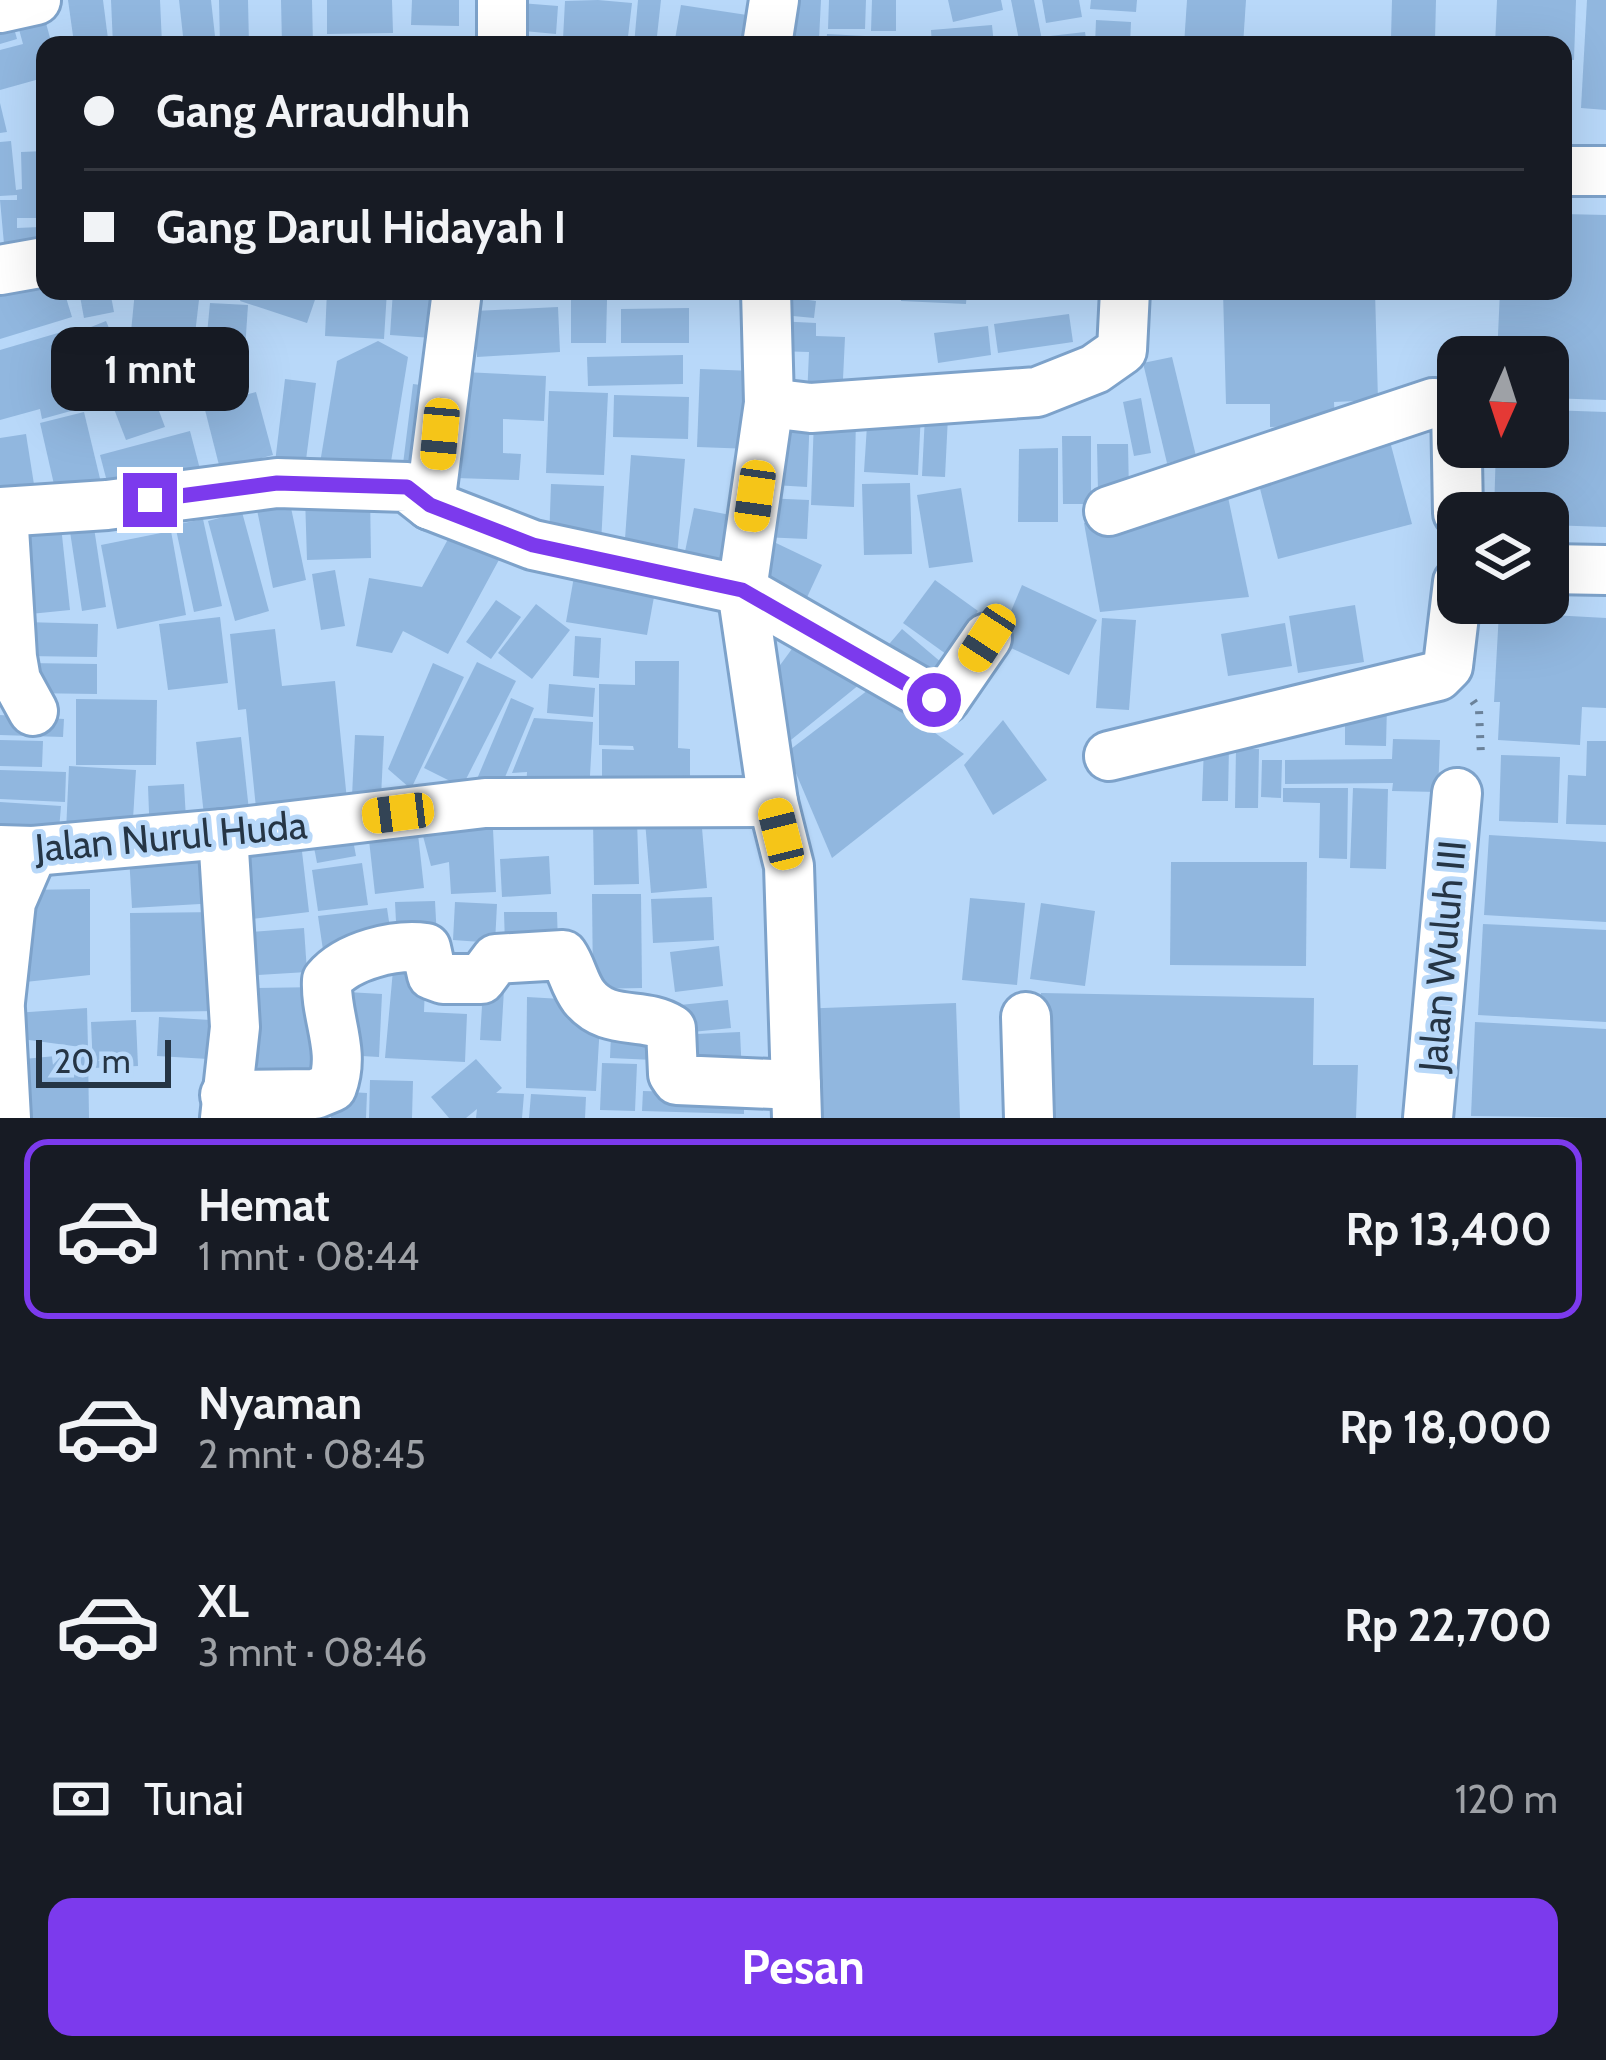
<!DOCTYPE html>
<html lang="id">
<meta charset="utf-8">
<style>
:root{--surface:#171b24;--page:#242831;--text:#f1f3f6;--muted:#9ea1a6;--line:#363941;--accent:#7c3aed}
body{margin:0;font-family:Cabin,sans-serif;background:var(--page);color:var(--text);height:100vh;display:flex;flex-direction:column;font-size:45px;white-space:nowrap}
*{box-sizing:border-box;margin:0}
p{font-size:39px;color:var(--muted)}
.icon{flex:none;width:66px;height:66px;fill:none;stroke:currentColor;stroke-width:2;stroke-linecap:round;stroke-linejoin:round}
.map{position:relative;height:1118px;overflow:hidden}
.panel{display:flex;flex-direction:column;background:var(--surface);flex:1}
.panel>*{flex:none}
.hud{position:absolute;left:36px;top:36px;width:1536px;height:264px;border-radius:24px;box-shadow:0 12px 48px #0002;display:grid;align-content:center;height:264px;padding:0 48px;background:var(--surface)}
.needle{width:78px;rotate:183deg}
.controls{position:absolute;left:1437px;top:336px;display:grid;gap:24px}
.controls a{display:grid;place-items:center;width:132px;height:132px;border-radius:24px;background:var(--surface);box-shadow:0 12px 48px #0002;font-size:60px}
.scale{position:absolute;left:36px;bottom:30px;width:135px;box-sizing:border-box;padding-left:12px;border:6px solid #253545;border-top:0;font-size:33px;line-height:42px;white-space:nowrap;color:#253545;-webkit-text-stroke:9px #b8d8f9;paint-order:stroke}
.end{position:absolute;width:54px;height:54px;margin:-27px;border:15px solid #7c3aed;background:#fff;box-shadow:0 0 0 6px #fff}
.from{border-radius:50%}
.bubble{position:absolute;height:84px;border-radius:24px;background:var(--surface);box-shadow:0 12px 48px #0002;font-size:39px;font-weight:700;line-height:84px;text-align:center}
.car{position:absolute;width:36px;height:72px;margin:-36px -18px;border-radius:15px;box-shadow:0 0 9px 3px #0007;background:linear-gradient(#f5c518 24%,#345 0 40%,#f5c518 0 76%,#345 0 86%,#f5c518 0)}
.hud b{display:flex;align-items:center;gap:42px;height:114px;font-size:45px}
.hud b+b{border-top:3px solid var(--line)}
.hud i{width:30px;height:30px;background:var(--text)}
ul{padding:21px 0 0;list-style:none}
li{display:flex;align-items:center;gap:36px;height:180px;margin:0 24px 18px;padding:0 24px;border:6px solid transparent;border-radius:24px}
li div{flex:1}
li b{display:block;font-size:45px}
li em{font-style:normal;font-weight:700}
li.active{border-color:var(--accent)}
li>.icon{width:108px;height:108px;stroke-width:1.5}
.pay{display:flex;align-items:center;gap:30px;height:132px;padding:0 48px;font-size:45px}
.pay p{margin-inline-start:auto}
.action{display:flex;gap:24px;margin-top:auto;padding:24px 48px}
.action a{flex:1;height:138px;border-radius:24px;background:var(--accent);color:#fff;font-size:48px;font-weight:700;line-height:138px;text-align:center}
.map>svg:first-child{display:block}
</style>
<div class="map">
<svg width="1606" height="1118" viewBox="0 0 1606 1118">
<rect width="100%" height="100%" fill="#b8d8f9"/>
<g fill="#91b7df">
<polygon points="68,0 103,0 108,39 74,43"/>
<polygon points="111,0 160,0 162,44 113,45"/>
<polygon points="179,0 211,0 216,45 184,45"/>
<polygon points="219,0 248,0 249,45 220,45"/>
<polygon points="281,0 312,0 313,45 282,45"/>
<polygon points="327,0 392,0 393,33 327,34"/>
<polygon points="412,0 459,0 459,26 411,25"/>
<polygon points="598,0 632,3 627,45 592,45 592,42 563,39 565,1"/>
<polygon points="638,0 661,0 656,45 634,45"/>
<polygon points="780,0 821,0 819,39 778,36"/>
<polygon points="829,0 866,0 865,29 828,29"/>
<polygon points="872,0 896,0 896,31 871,31"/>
<polygon points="948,0 1001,0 1003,10 953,22"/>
<polygon points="1011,0 1034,0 1043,45 1020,45"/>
<polygon points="1042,0 1079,0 1082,17 1046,23"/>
<polygon points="1091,0 1137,0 1136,12 1090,9"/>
<polygon points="1187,0 1246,0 1243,45 1184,45"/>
<polygon points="1392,0 1436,0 1435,40 1391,38"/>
<polygon points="1497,0 1576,0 1574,60 1563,59 1563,45 1495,45"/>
<polygon points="1587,0 1606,0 1606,110 1581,108"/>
<polygon points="507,2 558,6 556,34 504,29"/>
<polygon points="41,5 52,45 45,45 43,78 0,90 0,50 23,44 14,11"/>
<polygon points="681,5 747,15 743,45 674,45"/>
<polygon points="10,14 17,39 0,44 0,17"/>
<polygon points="1096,20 1131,22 1130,45 1095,45"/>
<polygon points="992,25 994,45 932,45 931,30"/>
<polygon points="1085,32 1087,45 1051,45 1050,36"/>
<polygon points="827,34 903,38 902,45 826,45"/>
<polygon points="466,37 466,45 375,45 375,41"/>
<polygon points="0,103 7,132 0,133"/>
<polygon points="11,141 16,190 22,189 21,152 45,151 45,218 17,218 17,228 40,227 40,255 5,255 0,200 17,200 17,195 0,196 0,142"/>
<polygon points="1563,214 1606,215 1606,400 1548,398 1548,357 1497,357 1500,291 1563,291"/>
<polygon points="45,271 45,291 64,291 72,317 0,339 0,285"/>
<polygon points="79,291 110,291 114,312 84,318"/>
<polygon points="135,291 200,291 191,369 128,362"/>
<polygon points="244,291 318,291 307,323 240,301"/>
<polygon points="327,291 387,291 384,339 325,336"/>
<polygon points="393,291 449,291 446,339 390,335"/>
<polygon points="674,291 707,291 706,299"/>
<polygon points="901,291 967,291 966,304 901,301"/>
<polygon points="1223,291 1375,291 1378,400 1334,402 1335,425 1270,427 1270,404 1226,404"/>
<polygon points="772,295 816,301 814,318 793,316 793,306 772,305"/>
<polygon points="571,300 607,300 606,343 571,343"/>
<polygon points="210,303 248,305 243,379 203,376"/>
<polygon points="558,307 560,352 477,357 475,311"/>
<polygon points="689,308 689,343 621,343 621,309"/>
<polygon points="1069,314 1073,342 998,353 994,324"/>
<polygon points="106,321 134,386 108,396 81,331"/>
<polygon points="776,321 816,323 816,336 845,337 842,400 807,398 809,352 775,351"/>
<polygon points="988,326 991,355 938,363 934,333"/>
<polygon points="75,328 96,404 42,419 40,409 0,420 0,350"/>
<polygon points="378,341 408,357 389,474 320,463 337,361"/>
<polygon points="683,355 683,384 588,386 587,357"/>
<polygon points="1172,357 1196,456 1167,463 1143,363"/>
<polygon points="700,369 754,371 752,449 697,447"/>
<polygon points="464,372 546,376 544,421 503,419 503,453 521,454 519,480 456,478 457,451 463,451"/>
<polygon points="285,379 316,383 304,475 274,471"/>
<polygon points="413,384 436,387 424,475 402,472"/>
<polygon points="549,391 608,393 604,475 546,473"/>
<polygon points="256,392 273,455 220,469 204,406"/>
<polygon points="153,395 165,427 126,440 114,409"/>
<polygon points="614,395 689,397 688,439 613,437"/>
<polygon points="1141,398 1151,453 1134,456 1123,402"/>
<polygon points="868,410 921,412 918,475 864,472"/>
<polygon points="1548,410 1606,412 1606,527 1548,525 1548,513 1494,513 1496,447 1548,447"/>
<polygon points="84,412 103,491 58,502 40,423"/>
<polygon points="778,414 810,415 807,487 774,485"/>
<polygon points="925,415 948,416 945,477 922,476"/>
<polygon points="814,418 856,420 854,507 811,505"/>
<polygon points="190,431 201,473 111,497 100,455"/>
<polygon points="26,434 36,497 0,502 0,438"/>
<polygon points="1388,434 1412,524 1278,559 1255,469"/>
<polygon points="1062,436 1091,436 1091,504 1063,504"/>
<polygon points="1097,444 1128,444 1129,492 1098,492"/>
<polygon points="1058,448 1058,522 1018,522 1019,449"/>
<polygon points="631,455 685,459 677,557 624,553"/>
<polygon points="1224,478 1249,597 1100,612 1084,523"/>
<polygon points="910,483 912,554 864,555 862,484"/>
<polygon points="551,484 604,486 601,544 549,542"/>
<polygon points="961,488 973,562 929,568 917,495"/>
<polygon points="370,495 371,558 307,560 305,497"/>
<polygon points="289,498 306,580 273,588 256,505"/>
<polygon points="763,498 809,500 807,539 761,537"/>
<polygon points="694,508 741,517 729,576 682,566"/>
<polygon points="242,512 269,611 235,621 208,521"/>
<polygon points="203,519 222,606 194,612 175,525"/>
<polygon points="93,521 106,607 82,611 69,525"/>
<polygon points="61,526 70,610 30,614 22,530"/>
<polygon points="453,530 501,556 448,654 403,631 392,653 356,646 369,578 422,587"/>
<polygon points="171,531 186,615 117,629 101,545"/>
<polygon points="776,543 822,565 803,606 756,584"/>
<polygon points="335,570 345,626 321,630 312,574"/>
<polygon points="575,571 656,586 647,635 566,622"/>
<polygon points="935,580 978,611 946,654 903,623"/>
<polygon points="1022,585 1097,620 1069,675 998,642"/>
<polygon points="496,600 521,617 491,659 466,642"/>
<polygon points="536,604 570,630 532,679 498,653"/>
<polygon points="1355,605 1364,662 1298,673 1289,616"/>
<polygon points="1499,612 1606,618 1606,708 1582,707 1580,745 1498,740 1500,702 1494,702"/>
<polygon points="220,617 228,683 168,690 159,624"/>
<polygon points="1102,618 1136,620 1129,710 1096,708"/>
<polygon points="24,622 98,624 97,657 24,656"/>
<polygon points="1285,623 1292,666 1228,676 1221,634"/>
<polygon points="275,629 282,686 335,681 348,810 257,818 246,709 238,710 230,634"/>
<polygon points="902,629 942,663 925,684 884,650"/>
<polygon points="575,636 601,638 599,678 573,676"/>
<polygon points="797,642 865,680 781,748 767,683"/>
<polygon points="635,661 679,661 678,748 690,749 690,801 602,800 602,749 634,750 633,746 599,745 599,684 635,685"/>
<polygon points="477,662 516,681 462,787 424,768"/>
<polygon points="26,663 97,664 97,694 26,693"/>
<polygon points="433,663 464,677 411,789 388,769"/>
<polygon points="549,684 595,688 593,717 547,713"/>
<polygon points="872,687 964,754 832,858 787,752"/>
<polygon points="511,698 534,708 500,789 477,779"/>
<polygon points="76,699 157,700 156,765 76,765"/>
<polygon points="1345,704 1387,705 1386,746 1345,745"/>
<polygon points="0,715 64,719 63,737 0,735"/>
<polygon points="534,718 593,722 589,793 526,789 527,772 512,773"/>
<polygon points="1003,720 1047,780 993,815 964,765"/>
<polygon points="355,735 384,736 381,797 352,796"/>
<polygon points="241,737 251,829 206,834 196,742"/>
<polygon points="1393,739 1440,740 1438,792 1392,791 1393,783 1285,784 1285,760 1392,759"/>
<polygon points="0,740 43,741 42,767 0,766"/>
<polygon points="1587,741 1606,741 1606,825 1566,824 1568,775 1586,776"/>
<polygon points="1204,745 1229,746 1228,801 1202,801"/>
<polygon points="1236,748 1259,749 1258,808 1235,808"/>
<polygon points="1501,755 1560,757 1558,823 1499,821"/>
<polygon points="1262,760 1282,760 1281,798 1261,797"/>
<polygon points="69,766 136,770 132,835 66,832"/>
<polygon points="0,770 66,772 65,802 0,799"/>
<polygon points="184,784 187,837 150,839 148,786"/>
<polygon points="1283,788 1348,788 1347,859 1319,858 1320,803 1283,802"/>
<polygon points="1353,788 1388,789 1386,869 1350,868"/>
<polygon points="0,802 61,806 58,842 0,838"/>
<polygon points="452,812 457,831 493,829 496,892 451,894 449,862 431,866 419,821"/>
<polygon points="701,816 707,888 651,893 645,821"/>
<polygon points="637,819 639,884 594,885 593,820"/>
<polygon points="418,834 424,888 375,894 369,840"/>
<polygon points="352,835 356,856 317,863 313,842"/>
<polygon points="1489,835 1606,842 1606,922 1484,915"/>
<polygon points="301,843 309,912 236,921 228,852"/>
<polygon points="214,849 217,903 132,908 129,855"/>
<polygon points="549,856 551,894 502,897 500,859"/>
<polygon points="1171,862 1307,862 1306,966 1170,965"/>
<polygon points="362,863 368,905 318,911 312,870"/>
<polygon points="90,889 90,975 16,983 23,890"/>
<polygon points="592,894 641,894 642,988 593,989"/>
<polygon points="712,897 714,940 653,943 651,899"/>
<polygon points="970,898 1025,903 1017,985 962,980"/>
<polygon points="435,901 437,939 397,941 395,902"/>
<polygon points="455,902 497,904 495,943 453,940"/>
<polygon points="1041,903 1095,911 1085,986 1030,979"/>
<polygon points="387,908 392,942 323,950 318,916"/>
<polygon points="221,912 222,1011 131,1012 130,913"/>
<polygon points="504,912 557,912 558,946 505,946"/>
<polygon points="1483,924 1606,930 1606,1022 1478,1015"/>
<polygon points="304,928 307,972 241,976 238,933"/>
<polygon points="719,946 723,986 675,992 670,952"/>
<polygon points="394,959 426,960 424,1012 467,1014 465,1062 385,1058"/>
<polygon points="321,987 321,1086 258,1086 257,988"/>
<polygon points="483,988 504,989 501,1041 480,1040"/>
<polygon points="347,992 382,994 379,1057 344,1055"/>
<polygon points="1041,993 1314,998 1313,1065 1358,1065 1356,1118 1039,1118"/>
<polygon points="527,997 579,1000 600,1024 596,1091 526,1088"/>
<polygon points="728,1000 731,1028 683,1033 680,1005"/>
<polygon points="956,1003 960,1118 801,1118 797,1009"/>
<polygon points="87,1008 88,1048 14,1038 15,1013"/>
<polygon points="159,1017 228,1021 226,1060 157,1056"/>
<polygon points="136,1020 138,1066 93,1068 91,1022"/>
<polygon points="1475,1022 1606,1029 1606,1118 1471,1116"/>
<polygon points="740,1032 742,1075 676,1078 674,1035"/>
<polygon points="611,1034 655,1036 654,1060 610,1058"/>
<polygon points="88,1053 89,1118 19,1118 13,1060"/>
<polygon points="476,1059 502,1088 496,1093 524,1094 522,1118 476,1118 477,1109 466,1118 449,1118 431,1097"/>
<polygon points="602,1063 637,1064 635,1111 600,1110"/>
<polygon points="370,1080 413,1081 412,1118 369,1118"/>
<polygon points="332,1091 367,1093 366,1118 331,1118"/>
<polygon points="643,1091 744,1094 744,1114 642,1111"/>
<polygon points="531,1094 586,1097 585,1118 529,1118"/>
</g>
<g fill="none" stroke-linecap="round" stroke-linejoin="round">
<defs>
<g id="minor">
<polyline points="502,0 502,45"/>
<polyline points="0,8 36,0"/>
<polyline points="767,45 774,0"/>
<polyline points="1563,171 1606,171"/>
<polyline points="0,270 45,262"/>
<polyline points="766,291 769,403 742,590 773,802 789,866 797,1118"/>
<polyline points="769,403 811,408 1037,392 1095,369 1122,350 1125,291"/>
<polyline points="430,505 457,291"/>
<polyline points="1109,511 1433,403 1456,405 1458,513"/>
<polyline points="0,512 107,505 277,483 407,487 430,505 533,545 742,590 934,700 945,699 987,638"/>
<polyline points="3,512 12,657 16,680 33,711"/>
<polyline points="1548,569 1606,570"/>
<polyline points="1109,756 1438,676 1448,666 1458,582"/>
<polyline points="223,834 235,1027 225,1118"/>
<polyline points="0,850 33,851 223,834 485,803 773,802"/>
<polyline points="0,1002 11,902 33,851"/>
<polyline points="0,1009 6,1118"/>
<polyline points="1026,1017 1029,1118"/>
<path d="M225,1095L315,1094L332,1087C346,1050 325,1017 327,980C348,955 395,944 426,948L432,975L443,979H481L496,959L563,955C572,968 574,984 584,997C608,1027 643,1011 671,1029L673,1074L677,1080L796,1085"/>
<polyline points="1428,1118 1457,793"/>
</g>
</defs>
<use href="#minor" stroke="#7da2ca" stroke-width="54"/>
<polyline stroke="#6b829a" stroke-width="8" stroke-dasharray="3 9" stroke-linecap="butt" points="1473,701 1479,710 1481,756"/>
<use href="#minor" stroke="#fff" stroke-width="48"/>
</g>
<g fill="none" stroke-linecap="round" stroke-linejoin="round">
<polyline stroke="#7c3aed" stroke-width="15" points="150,500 277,483 407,487 430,505 533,545 742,590 934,700"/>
</g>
<g text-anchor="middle" stroke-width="10" stroke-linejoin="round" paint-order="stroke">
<g font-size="39" fill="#253545" stroke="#b8d8f9">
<text transform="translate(171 836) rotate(-5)" y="14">Jalan Nurul Huda</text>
<text transform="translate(1442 956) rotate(-85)" y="14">Jalan Wuluh III</text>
</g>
</g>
</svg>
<div class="controls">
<a><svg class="needle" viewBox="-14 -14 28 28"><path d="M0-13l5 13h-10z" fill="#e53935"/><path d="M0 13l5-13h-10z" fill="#9ea1a6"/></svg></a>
<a><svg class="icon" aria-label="layers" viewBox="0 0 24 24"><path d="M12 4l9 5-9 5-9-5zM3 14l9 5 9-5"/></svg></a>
</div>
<div class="scale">20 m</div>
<i class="end from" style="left:934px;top:700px"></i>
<i class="end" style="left:150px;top:500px"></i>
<div class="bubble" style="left:51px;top:327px;width:198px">1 mnt</div>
<i class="car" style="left:440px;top:434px;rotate:185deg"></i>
<i class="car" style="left:755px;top:496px;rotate:188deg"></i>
<i class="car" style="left:987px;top:638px;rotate:213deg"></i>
<i class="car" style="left:398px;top:813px;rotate:263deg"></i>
<i class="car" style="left:781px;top:834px;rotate:346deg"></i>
<div class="hud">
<b><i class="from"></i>Gang Arraudhuh</b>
<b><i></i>Gang Darul Hidayah I</b>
</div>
</div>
<section class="panel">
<ul>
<li class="active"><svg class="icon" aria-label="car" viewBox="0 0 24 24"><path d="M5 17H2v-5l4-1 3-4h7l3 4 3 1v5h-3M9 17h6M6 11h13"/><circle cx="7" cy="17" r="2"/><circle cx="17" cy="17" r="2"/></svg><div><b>Hemat</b><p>1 mnt · 08:44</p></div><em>Rp 13,400</em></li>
<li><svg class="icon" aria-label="car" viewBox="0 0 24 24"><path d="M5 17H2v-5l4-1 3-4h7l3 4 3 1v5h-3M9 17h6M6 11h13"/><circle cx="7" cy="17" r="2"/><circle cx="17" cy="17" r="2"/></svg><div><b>Nyaman</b><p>2 mnt · 08:45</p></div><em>Rp 18,000</em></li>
<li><svg class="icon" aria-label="car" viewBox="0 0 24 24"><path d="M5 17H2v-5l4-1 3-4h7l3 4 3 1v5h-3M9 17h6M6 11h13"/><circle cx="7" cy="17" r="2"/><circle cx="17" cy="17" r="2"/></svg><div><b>XL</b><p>3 mnt · 08:46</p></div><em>Rp 22,700</em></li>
</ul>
<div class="pay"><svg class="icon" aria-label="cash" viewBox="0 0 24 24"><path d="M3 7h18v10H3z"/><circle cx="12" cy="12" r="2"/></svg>Tunai<p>120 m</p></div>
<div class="action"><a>Pesan</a></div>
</section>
